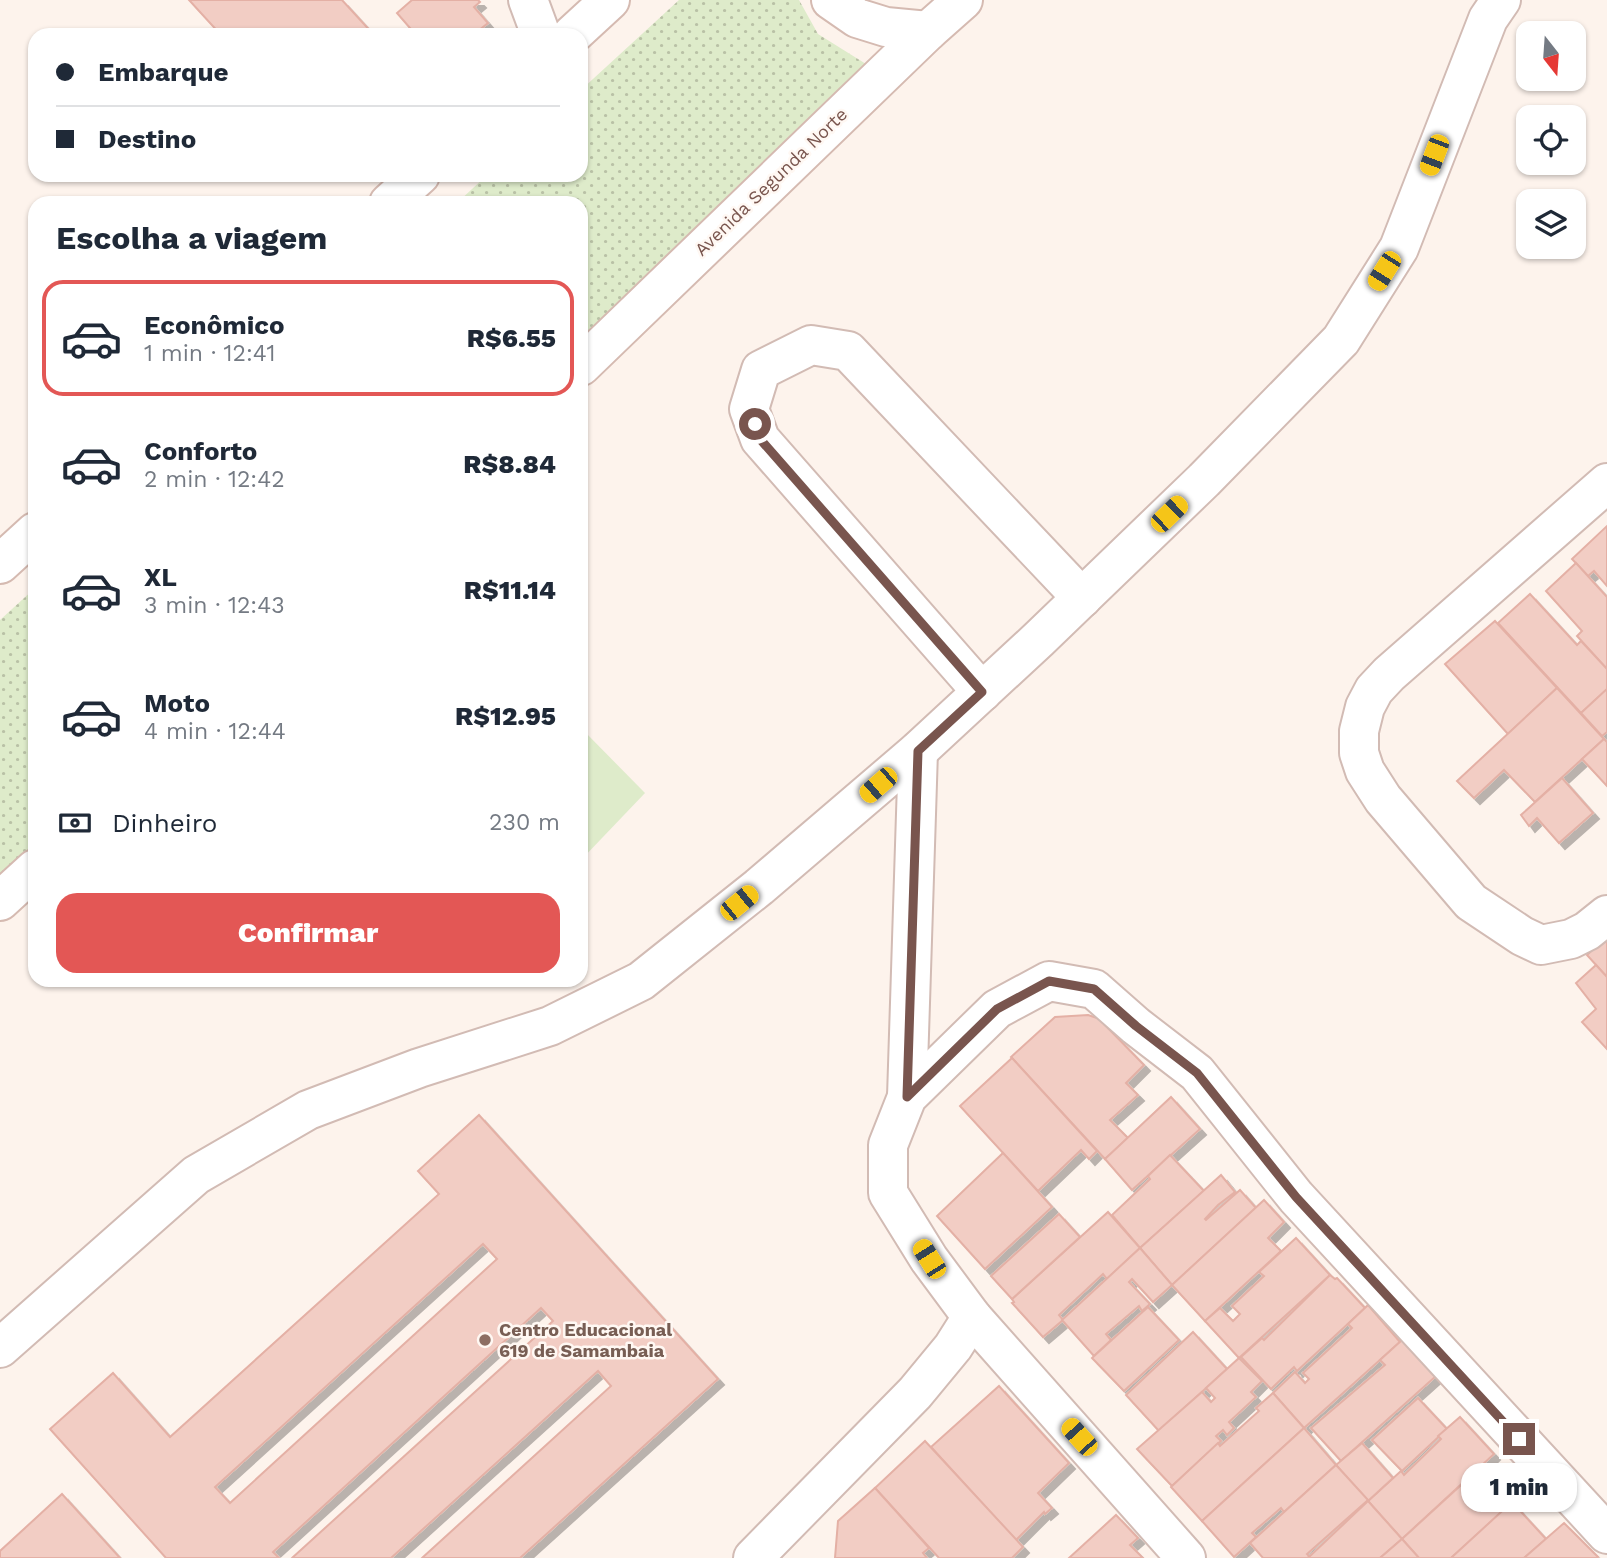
<!DOCTYPE html>
<html lang="pt">
<meta charset="utf-8">
<style>
:root{--surface:#fff;--page:#f2f2f3;--text:#1f2937;--muted:#747a83;--line:#e0e1e3;--accent:#e35755}
body{margin:0;font-family:"Work Sans",sans-serif;background:var(--page);color:var(--text);height:100vh;display:flex;flex-direction:column;font-size:26px;white-space:nowrap}
*{box-sizing:border-box;margin:0}
p{font-size:23px;color:var(--muted)}
.icon{flex:none;width:38px;height:38px;fill:none;stroke:currentColor;stroke-width:2;stroke-linecap:round;stroke-linejoin:round}
.map{position:relative;flex:1;overflow:hidden}
.details{position:absolute;left:28px;top:196px;width:560px;height:791px;display:flex;flex-direction:column;background:var(--surface);border-radius:21px;box-shadow:0 2px 5px #0004}
.details>*{flex:none}
.hud{position:absolute;left:28px;top:28px;width:560px;height:154px;border-radius:21px;box-shadow:0 2px 5px #0004;display:grid;align-content:center;height:154px;padding:0 28px;background:var(--surface)}
.needle{width:46px;rotate:163deg}
.buttons{position:absolute;left:1516px;top:21px;display:grid;gap:14px}
.buttons a{display:grid;place-items:center;width:70px;height:70px;border-radius:14px;background:var(--surface);box-shadow:0 2px 5px #0004;font-size:35px}
.end{position:absolute;width:32px;height:32px;margin:-16px;border:9px solid #79554e;background:#fff;box-shadow:0 0 0 4px #fff}
.from{border-radius:50%}
.bubble{position:absolute;height:49px;border-radius:21px;background:var(--surface);box-shadow:0 2px 5px #0004;font-size:23px;font-weight:800;line-height:49px;text-align:center}
.car{position:absolute;width:21px;height:42px;margin:-21px -10px;border-radius:9px;box-shadow:0 0 5px 2px #0007;background:linear-gradient(#f5c518 24%,#345 0 40%,#f5c518 0 76%,#345 0 86%,#f5c518 0)}
.hud b{display:flex;align-items:center;gap:24px;height:66px;font-size:26px}
.hud b+b{border-top:2px solid var(--line)}
.hud i{width:18px;height:18px;background:var(--text)}
ul{padding:0;list-style:none}
li{display:flex;align-items:center;gap:21px;height:116px;margin:0 14px 10px;padding:0 14px;border:4px solid transparent;border-radius:21px}
li div{flex:1}
li b{display:block;font-size:26px}
li em{font-style:normal;font-weight:800}
li.on{border-color:var(--accent)}
li>.icon{width:63px;height:63px;stroke-width:1.5}
h2{padding:0 28px;font-size:32px;line-height:84px}
.pay{display:flex;align-items:center;gap:18px;height:77px;padding:0 28px;font-size:26px}
.pay p{margin-inline-start:auto}
.cta{display:flex;gap:14px;margin-top:auto;padding:14px 28px}
.cta a{flex:1;height:80px;border-radius:21px;background:var(--accent);color:#fff;font-size:28px;font-weight:800;line-height:80px;text-align:center}
.map>svg:first-child{display:block}
</style>
<div class="map">
<svg width="1607" height="1558" viewBox="0 0 1607 1558">
<defs>
<pattern id="park-dots" width="8" height="8" patternUnits="userSpaceOnUse" patternTransform="scale(1.75)"><rect width="8" height="8" fill="#deebca"/><path d="M2 2h.1M6 6h.1" fill="none" stroke="#b9c1a6" stroke-width="1.8" stroke-linecap="round"/></pattern>
<filter id="shadow"><feDropShadow dx="6" dy="6" stdDeviation="0" flood-color="#0004"/></filter>
</defs>
<rect width="100%" height="100%" fill="#fdf3ec"/>
<polygon fill="#deebca" points="581,728 645,793 581,860"/>
<g fill="url(#park-dots)">
<polygon points="679,0 799,0 818,34 874,69 581,341 581,203 457,203 487,175 581,175 581,90"/>
<polygon points="35,588 35,847 0,880 0,620"/>
</g>
<g fill="#f2cdc4" stroke="#e4b0a5" stroke-width="2" fill-rule="evenodd" filter="url(#shadow)">
<polygon points="189,0 342,0 374,35 221,35"/>
<polygon points="412,0 478,0 480,2 474,7 488,23 473,35 416,35 397,13"/>
<polygon points="1607,526 1607,586 1594,571 1588,576 1572,559"/>
<polygon points="1576,563 1607,597 1607,669 1577,636 1582,631 1546,591"/>
<polygon points="1530,594 1577,645 1581,641 1607,669 1607,689 1581,713 1498,623"/>
<polygon points="1495,621 1557,688 1508,734 1445,664"/>
<polygon points="1557,688 1604,739 1535,802 1504,770 1474,798 1457,781"/>
<polygon points="1607,689 1607,732 1602,736 1581,713"/>
<polygon points="1604,739 1607,742 1607,786 1582,759"/>
<polygon points="1562,778 1593,813 1559,843 1537,818 1529,826 1521,815"/>
<polygon points="1607,937 1607,977 1587,955"/>
<polygon points="1596,965 1607,977 1607,1049 1582,1022 1596,1009 1576,983"/>
<polygon points="1088,1015 1109,1022 1105,1025 1144,1065 1126,1083 1138,1095 1110,1120 1128,1138 1105,1159 1011,1057 1055,1017"/>
<polygon points="1012,1058 1097,1151 1089,1159 1081,1150 1038,1191 960,1106"/>
<polygon points="1171,1097 1200,1129 1132,1190 1105,1159"/>
<path d="M479,1115L718,1379L520,1558H422L611,1386L598,1371L391,1558H292L553,1321L541,1308L273,1552L279,1558H166L50,1429L113,1373L170,1437L439,1194L418,1171ZM483,1244L497,1259L230,1503L215,1487Z"/>
<polygon points="1003,1153 1052,1207 985,1269 937,1216"/>
<polygon points="1170,1155 1204,1191 1140,1248 1112,1215 1150,1179 1148,1176"/>
<polygon points="1221,1175 1235,1192 1218,1205 1205,1219 1206,1220 1240,1190 1256,1208 1172,1285 1140,1248"/>
<polygon points="1264,1200 1284,1222 1268,1238 1281,1251 1205,1321 1172,1285"/>
<polygon points="1108,1212 1140,1248 1107,1279 1103,1274 1059,1315 1063,1320 1043,1337 1012,1303 1014,1302 1012,1299"/>
<polygon points="1059,1214 1080,1237 1012,1299 991,1276"/>
<polygon points="1296,1238 1330,1275 1239,1358 1205,1321 1220,1308 1233,1321 1240,1314 1232,1306 1264,1276 1259,1272"/>
<polygon points="1140,1248 1172,1285 1153,1302 1132,1279 1129,1282 1150,1304 1142,1311 1139,1306 1106,1334 1111,1340 1094,1356 1062,1320"/>
<polygon points="1330,1275 1335,1279 1337,1278 1365,1308 1297,1371 1294,1367 1271,1389 1241,1357 1262,1338 1264,1340"/>
<polygon points="1368,1305 1400,1342 1304,1428 1273,1393 1295,1372 1305,1383 1309,1379 1303,1373 1352,1328 1348,1324"/>
<polygon points="1148,1307 1179,1340 1124,1391 1092,1358"/>
<polygon points="1193,1332 1227,1369 1159,1431 1126,1395"/>
<polygon points="1402,1340 1436,1376 1341,1461 1311,1428 1385,1365 1380,1360"/>
<polygon points="1239,1358 1262,1381 1251,1392 1256,1397 1229,1422 1234,1428 1227,1435 1223,1430 1216,1436 1221,1441 1172,1486 1137,1449 1202,1392 1211,1402 1215,1398 1206,1388"/>
<polygon points="999,1386 1069,1463 1038,1493 1052,1508 1045,1514 1044,1512 1016,1540 931,1447"/>
<polygon points="1273,1393 1304,1428 1202,1521 1171,1487 1218,1443 1220,1446 1259,1411 1256,1408"/>
<polygon points="1418,1398 1447,1429 1402,1471 1372,1440"/>
<polygon points="1460,1417 1494,1454 1402,1539 1368,1501 1401,1471 1404,1475 1441,1439 1438,1436"/>
<polygon points="1304,1428 1336,1465 1284,1512 1281,1508 1252,1533 1256,1537 1234,1557 1202,1521"/>
<polygon points="925,1441 1023,1547 1012,1558 939,1558 875,1488"/>
<polygon points="1362,1443 1393,1478 1368,1501 1336,1465"/>
<polygon points="1336,1465 1368,1500 1307,1554 1309,1556 1308,1558 1263,1558 1250,1543"/>
<polygon points="1483,1465 1516,1499 1451,1558 1419,1558 1402,1539"/>
<polygon points="875,1488 929,1548 923,1553 927,1558 835,1558 838,1521"/>
<polygon points="62,1494 120,1558 0,1558 0,1551"/>
<polygon points="1368,1501 1402,1539 1380,1558 1308,1558"/>
<polygon points="1512,1502 1546,1539 1524,1558 1451,1558"/>
<polygon points="1116,1515 1138,1538 1130,1545 1143,1558 1069,1558"/>
<polygon points="1564,1523 1598,1557 1597,1558 1524,1558"/>
<polygon points="1402,1539 1419,1558 1380,1558"/>
</g>
<g fill="none" stroke-linecap="round" stroke-linejoin="round">
<defs>
<g id="street">
<polyline points="528,0 541,35"/>
<polyline points="1607,483 1389,674 1374,690 1365,707 1359,731 1359,753 1365,771 1383,799 1471,902 1522,936 1541,945 1571,939 1587,931 1607,915"/>
<polyline points="982,692 760,439 749,409 761,370 811,345 848,351 1082,598"/>
<polyline points="907,1097 918,751"/>
<polyline points="0,1348 196,1175 308,1110 419,1068 550,1026 641,981 759,887 918,751 1039,639 1204,480 1341,340 1399,248 1488,19 1501,0"/>
<polyline points="753,1558 915,1393 953,1347 972,1317"/>
<polyline points="1186,1558 972,1317 929,1259 888,1193 888,1145 907,1097 997,1009 1049,981 1094,989 1136,1026 1197,1073 1296,1197 1607,1534"/>
</g>
<g id="secondary">
<polyline points="831,0 857,18 886,27 928,31"/>
<polyline points="572,35 610,0"/>
<polyline points="389,203 420,175"/>
<polyline points="581,366 928,31 963,0"/>
<polyline points="0,564 35,532"/>
<polyline points="0,901 35,869"/>
</g>
</defs>
<use href="#street" stroke="#d2bbb4" stroke-width="42"/>
<use href="#secondary" stroke="#d5bab1" stroke-width="42"/>
<use href="#street" stroke="#fff" stroke-width="38"/>
<use href="#secondary" stroke="#fff" stroke-width="38"/>
</g>
<g fill="none" stroke-linecap="round" stroke-linejoin="round">
<polyline stroke="#79554e" stroke-width="9" points="755,424 760,439 982,692 918,751 907,1097 997,1009 1049,981 1094,989 1136,1026 1197,1073 1296,1197 1519,1439"/>
</g>
<circle fill="#8d6e63" stroke="#fff8f3" stroke-width="2.5" cx="485" cy="1340" r="7"/>
<g text-anchor="middle" stroke-width="5" stroke-linejoin="round" paint-order="stroke">
<g font-size="18" fill="#79554e" stroke="#fff8f3">
<text transform="translate(771 182) rotate(-44)" y="6">Avenida Segunda Norte</text>
</g>
<g font-size="18" font-weight="bold" fill="#785e54" stroke="#fff8f3" text-anchor="start">
<text x="499" y="1336">Centro Educacional<tspan x="499" dy="21">619 de Samambaia</tspan></text>
</g>
</g>
</svg>
<div class="buttons">
<a><svg class="needle" viewBox="-14 -14 28 28"><path d="M0-13l5 13h-10z" fill="#e53935"/><path d="M0 13l5-13h-10z" fill="#747a83"/></svg></a>
<a><svg class="icon" aria-label="locate" viewBox="0 0 24 24"><circle cx="12" cy="12" r="6"/><path d="M12 2v4M12 18v4M2 12h4M18 12h4"/></svg></a>
<a><svg class="icon" aria-label="layers" viewBox="0 0 24 24"><path d="M12 4l9 5-9 5-9-5zM3 14l9 5 9-5"/></svg></a>
</div>
<i class="end from" style="left:755px;top:424px"></i>
<i class="end" style="left:1519px;top:1439px"></i>
<div class="bubble" style="left:1461px;top:1463px;width:116px">1 min</div>
<i class="car" style="left:1434px;top:155px;rotate:201deg"></i>
<i class="car" style="left:1384px;top:271px;rotate:212deg"></i>
<i class="car" style="left:1169px;top:514px;rotate:46deg"></i>
<i class="car" style="left:878px;top:785px;rotate:229deg"></i>
<i class="car" style="left:739px;top:903px;rotate:51deg"></i>
<i class="car" style="left:929px;top:1259px;rotate:328deg"></i>
<i class="car" style="left:1079px;top:1437px;rotate:318deg"></i>
<div class="hud">
<b><i class="from"></i>Embarque</b>
<b><i></i>Destino</b>
</div>
<section class="details">
<h2>Escolha a viagem</h2>
<ul>
<li class="on"><svg class="icon" aria-label="car" viewBox="0 0 24 24"><path d="M5 17H2v-5l4-1 3-4h7l3 4 3 1v5h-3M9 17h6M6 11h13"/><circle cx="7" cy="17" r="2"/><circle cx="17" cy="17" r="2"/></svg><div><b>Econômico</b><p>1 min · 12:41</p></div><em>R$6.55</em></li>
<li><svg class="icon" aria-label="car" viewBox="0 0 24 24"><path d="M5 17H2v-5l4-1 3-4h7l3 4 3 1v5h-3M9 17h6M6 11h13"/><circle cx="7" cy="17" r="2"/><circle cx="17" cy="17" r="2"/></svg><div><b>Conforto</b><p>2 min · 12:42</p></div><em>R$8.84</em></li>
<li><svg class="icon" aria-label="car" viewBox="0 0 24 24"><path d="M5 17H2v-5l4-1 3-4h7l3 4 3 1v5h-3M9 17h6M6 11h13"/><circle cx="7" cy="17" r="2"/><circle cx="17" cy="17" r="2"/></svg><div><b>XL</b><p>3 min · 12:43</p></div><em>R$11.14</em></li>
<li><svg class="icon" aria-label="car" viewBox="0 0 24 24"><path d="M5 17H2v-5l4-1 3-4h7l3 4 3 1v5h-3M9 17h6M6 11h13"/><circle cx="7" cy="17" r="2"/><circle cx="17" cy="17" r="2"/></svg><div><b>Moto</b><p>4 min · 12:44</p></div><em>R$12.95</em></li>
</ul>
<div class="pay"><svg class="icon" aria-label="cash" viewBox="0 0 24 24"><path d="M3 7h18v10H3z"/><circle cx="12" cy="12" r="2"/></svg>Dinheiro<p>230 m</p></div>
<div class="cta"><a>Confirmar</a></div>
</section>
</div>
